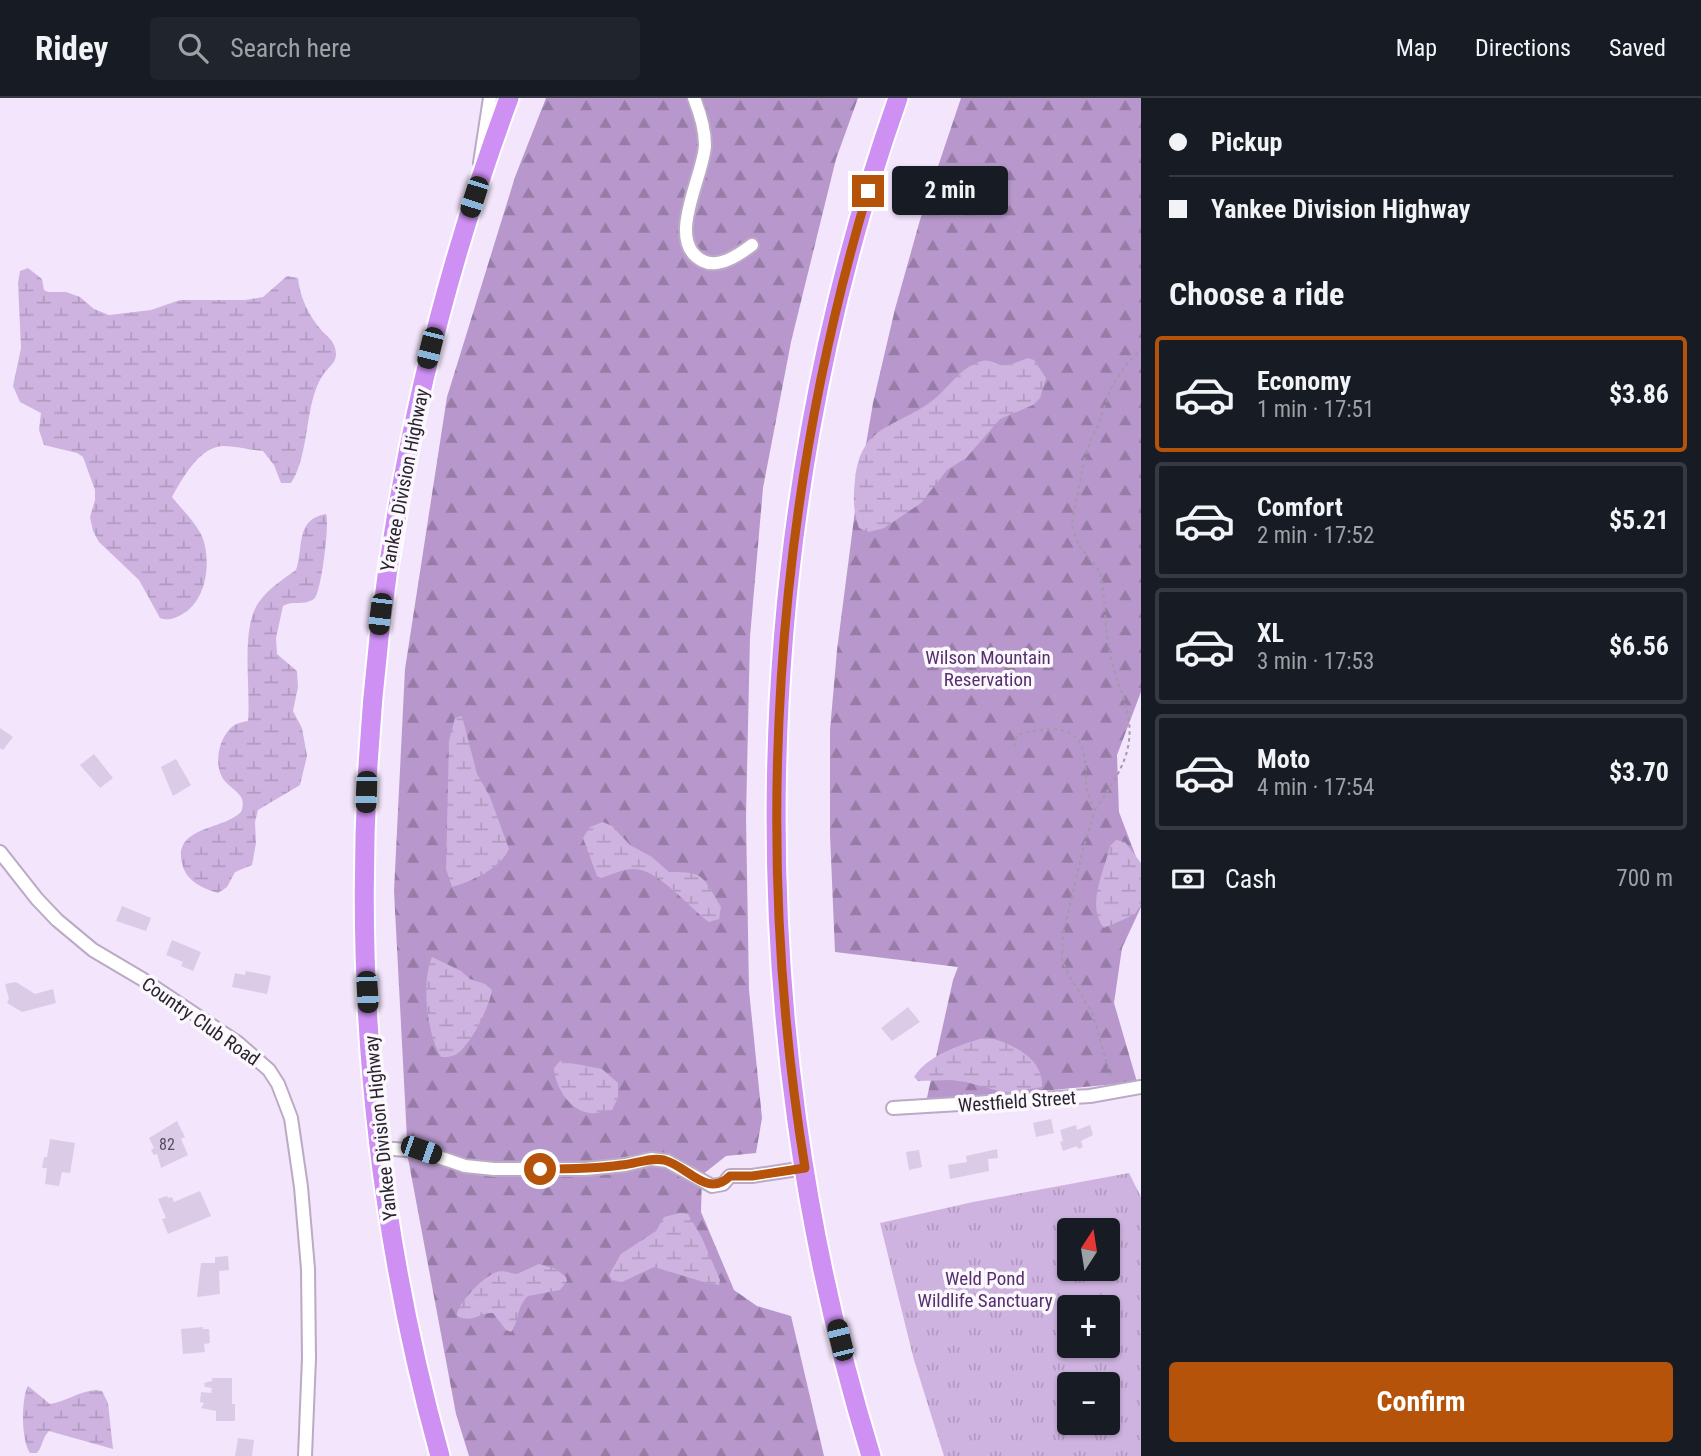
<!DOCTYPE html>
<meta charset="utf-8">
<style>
:root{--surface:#171b24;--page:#20242c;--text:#f1f3f6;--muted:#9ea1a6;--line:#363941;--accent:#b45309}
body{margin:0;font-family:"Roboto Condensed",sans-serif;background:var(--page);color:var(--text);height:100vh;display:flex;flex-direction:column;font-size:26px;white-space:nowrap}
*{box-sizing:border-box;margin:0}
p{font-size:23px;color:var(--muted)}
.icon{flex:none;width:38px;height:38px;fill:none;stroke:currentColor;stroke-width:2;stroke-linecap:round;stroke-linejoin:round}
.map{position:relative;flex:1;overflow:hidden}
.side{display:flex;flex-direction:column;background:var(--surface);width:560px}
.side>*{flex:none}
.hud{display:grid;align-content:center;height:154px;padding:0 28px;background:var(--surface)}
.needle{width:46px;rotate:12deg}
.fabs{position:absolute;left:1057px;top:1120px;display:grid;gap:14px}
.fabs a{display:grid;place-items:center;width:63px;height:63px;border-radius:7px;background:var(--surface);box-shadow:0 2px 5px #0004;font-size:35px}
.end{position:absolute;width:32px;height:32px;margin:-16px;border:9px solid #b45309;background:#fff;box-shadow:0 0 0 4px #fff}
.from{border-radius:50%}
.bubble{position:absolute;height:49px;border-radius:7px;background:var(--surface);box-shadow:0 2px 5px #0004;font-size:23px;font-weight:700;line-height:49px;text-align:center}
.car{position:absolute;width:21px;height:42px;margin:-21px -10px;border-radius:9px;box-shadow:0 0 5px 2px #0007;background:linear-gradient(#222 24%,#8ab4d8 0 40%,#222 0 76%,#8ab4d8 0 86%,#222 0)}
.hud b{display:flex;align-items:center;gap:24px;height:66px;font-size:26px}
.hud b+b{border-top:2px solid var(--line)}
.hud i{width:18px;height:18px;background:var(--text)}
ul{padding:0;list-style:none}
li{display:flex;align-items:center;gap:21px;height:116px;margin:0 14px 10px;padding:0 14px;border:4px solid var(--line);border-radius:7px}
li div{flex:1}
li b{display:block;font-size:26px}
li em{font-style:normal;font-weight:700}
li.active{border-color:var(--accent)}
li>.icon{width:63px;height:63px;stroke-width:1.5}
h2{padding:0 28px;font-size:32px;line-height:84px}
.pay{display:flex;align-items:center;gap:18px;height:77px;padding:0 28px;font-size:26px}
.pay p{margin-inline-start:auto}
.button{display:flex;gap:14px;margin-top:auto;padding:14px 28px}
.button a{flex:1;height:80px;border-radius:7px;background:var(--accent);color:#fff;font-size:28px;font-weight:700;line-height:80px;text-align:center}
header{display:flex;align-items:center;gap:42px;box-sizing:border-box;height:98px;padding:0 35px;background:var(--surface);border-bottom:2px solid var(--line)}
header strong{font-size:33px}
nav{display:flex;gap:38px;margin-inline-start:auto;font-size:24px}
.search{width:490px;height:63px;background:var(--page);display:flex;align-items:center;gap:18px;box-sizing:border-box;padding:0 24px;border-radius:7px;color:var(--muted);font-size:26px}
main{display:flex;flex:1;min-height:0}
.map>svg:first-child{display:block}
</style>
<header>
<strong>Ridey</strong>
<div class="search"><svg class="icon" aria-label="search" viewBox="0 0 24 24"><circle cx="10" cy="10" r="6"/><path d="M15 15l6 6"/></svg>Search here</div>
<nav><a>Map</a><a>Directions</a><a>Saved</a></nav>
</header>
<main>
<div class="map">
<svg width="1141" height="1358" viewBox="0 0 1141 1358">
<defs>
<pattern id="forest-firs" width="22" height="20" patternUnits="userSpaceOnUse" patternTransform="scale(1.75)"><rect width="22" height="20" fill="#b898cc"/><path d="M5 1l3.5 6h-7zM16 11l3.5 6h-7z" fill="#967ca6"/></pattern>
<pattern id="wetland-marsh" width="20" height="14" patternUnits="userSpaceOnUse" patternTransform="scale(1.75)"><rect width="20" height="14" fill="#ceb3e0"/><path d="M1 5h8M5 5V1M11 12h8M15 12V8" fill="none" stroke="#b19ac0"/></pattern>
<pattern id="park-tufts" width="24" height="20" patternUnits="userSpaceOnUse" patternTransform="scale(1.75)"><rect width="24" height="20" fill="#ceb3e0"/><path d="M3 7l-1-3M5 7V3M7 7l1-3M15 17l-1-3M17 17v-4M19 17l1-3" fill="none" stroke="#b19ac0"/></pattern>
</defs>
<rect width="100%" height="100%" fill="#f3e5fc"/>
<g fill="url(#forest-firs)">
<polygon points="546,0 858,0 836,61 791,244 763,390 750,539 746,719 749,892 762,1020 756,1055 726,1058 702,1077 701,1114 734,1192 757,1208 791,1218 824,1358 469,1358 456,1316 408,1060 394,793 405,571 447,299 515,79"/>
<polygon points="961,0 1141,0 1141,594 1117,657 1119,714 1141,772 1141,809 1122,850 1114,905 1137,984 926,1004 953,882 958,869 835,854 830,737 830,632 837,552 856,405 873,305 895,211 920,122"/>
</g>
<g fill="url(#wetland-marsh)">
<path d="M28,170L42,181L44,192L48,194H66L80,199L94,211L109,217L151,212L180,202H245L263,199L287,178L298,180C300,200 309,218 322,233C327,238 333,242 335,250C339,264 330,267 323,277C319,282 316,291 314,297C306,322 306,363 291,385H281L274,367L263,353C250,352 236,348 223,348C199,349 182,381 172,399C183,413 199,427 204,444C211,469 205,505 181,517C173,521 168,523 160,520L139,482L99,444L93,433L90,419L95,402V392L83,359L77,355L44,347L39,332L41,315L20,304L13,288L21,250L18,185L20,173Z"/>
<path d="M1028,260L1034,262L1046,280L1040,300L1033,307L1000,321L966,360L947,372L921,405L884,430L869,434L859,430C853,411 853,402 855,382C861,326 894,331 932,303C949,290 960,269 982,263C990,261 995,266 1002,267C1011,267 1020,263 1028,260Z"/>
<path d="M326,416C330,424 321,497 314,501C304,508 293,502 283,508L276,540L277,556L297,573L298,589L293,613L302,630L307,658L300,687L258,712L255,724L256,745L252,767L235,774L227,789L218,795C204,791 188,784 183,769C170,728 222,733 241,714C249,695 229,692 222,679C214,664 219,639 233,628C237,625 243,624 248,623C251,591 240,530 259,504C268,491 283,481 296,472C304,449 295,421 326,416Z"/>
<path d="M462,618L477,676L490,699L509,751C499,771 473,783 452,789L446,771L449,643L455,620Z"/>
<path d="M603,724L612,728L630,747L652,759L669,774C706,774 702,778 721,809L719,821L709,824C691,811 656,769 633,771C623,771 611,777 601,780L597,778L583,740L590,729Z"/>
<path d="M1116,742L1125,744L1141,765V807L1134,817L1104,830C1086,807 1104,774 1110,748Z"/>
<path d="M432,859L461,873L470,881L485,886L492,892C490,907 468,955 452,958C449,959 445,959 441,959C427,936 421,884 432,859Z"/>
<path d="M987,939C1011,945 1044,960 1042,989L1006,995L966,984L950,982L918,983L914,979C927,957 962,946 987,939Z"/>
<path d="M560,963L602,971L618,985V1000L612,1012C605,1013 597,1016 590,1015C570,1013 555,989 554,970Z"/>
<polygon points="680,1115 688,1116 702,1140 720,1182 719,1187 707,1185 654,1169 622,1184 612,1182 609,1177 621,1156 656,1133 664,1119"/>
<path d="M539,1166L556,1171L566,1179L567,1183L560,1192L528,1198C516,1209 520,1222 511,1234L506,1232L493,1215C479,1214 472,1226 457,1218C457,1205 483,1180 494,1175C503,1171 508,1175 517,1176Z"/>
<path d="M28,1288L50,1306C67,1304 85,1289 102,1293L108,1305L113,1351L49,1333C42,1340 43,1348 37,1355H30C21,1342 21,1301 28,1288Z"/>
</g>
<path fill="url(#park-tufts)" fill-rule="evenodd" d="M1129,1075L1141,1099V1358H944L914,1262L880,1125L973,1104ZM1069,1132H1108V1171H1069ZM1069,1209H1108V1248H1069ZM1069,1286H1108V1325H1069Z"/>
<g fill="#dccbe7">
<polygon points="0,630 13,639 3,652 0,650"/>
<polygon points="94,656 113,680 100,690 80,667"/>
<polygon points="176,661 191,687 173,698 161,669"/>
<polygon points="122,808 151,820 146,833 116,823"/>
<polygon points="172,842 201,854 193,873 181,868 183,864 166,857"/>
<polygon points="246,873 271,878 267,896 232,889 235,875 245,877"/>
<polygon points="16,884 35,896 53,891 56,905 22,914 7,905 9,901 5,886"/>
<polygon points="908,909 920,924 892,943 881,930"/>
<polygon points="1051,1021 1054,1035 1036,1039 1033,1025"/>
<polygon points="177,1023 185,1039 181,1041 188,1057 161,1070 157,1056 154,1057 151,1052 154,1050 149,1040"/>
<polygon points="1076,1027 1077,1032 1090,1027 1093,1037 1081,1043 1083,1049 1078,1051 1077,1048 1063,1053 1060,1044 1063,1043 1060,1032"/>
<polygon points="50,1041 75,1045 70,1075 62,1074 59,1088 45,1086 47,1070 42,1070 44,1059 47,1059"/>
<polygon points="997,1051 998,1060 988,1061 989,1073 950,1081 948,1067 967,1064 966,1058"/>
<polygon points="919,1052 922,1069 909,1072 906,1054"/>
<polygon points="200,1093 211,1118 168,1136 162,1121 166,1120 158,1101 167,1098 168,1100 172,1099 174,1104"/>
<polygon points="228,1158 229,1172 219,1173 220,1196 197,1199 201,1165 215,1165 215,1159"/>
<polygon points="203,1229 203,1231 209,1231 210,1245 204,1246 205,1254 183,1256 181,1231"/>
<polygon points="212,1280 232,1280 232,1306 235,1306 235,1323 216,1323 216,1313 201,1310 204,1305 200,1304 201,1294 211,1295 212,1290 205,1289 204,1285 212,1283"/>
<polygon points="238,1340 254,1342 252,1358 235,1358"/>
</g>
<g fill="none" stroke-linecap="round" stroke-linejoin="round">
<defs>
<g id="minor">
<path d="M694,0C700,15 705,31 705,47C704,78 664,144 703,163C719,171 740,156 752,147"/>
<polyline points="480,65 490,0"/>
<polyline points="0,754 37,801 57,822 93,852 142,881 238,945 269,972 278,986 291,1020 301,1089 308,1171 309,1260 305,1358"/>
<polyline points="893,1010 1090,998 1141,989"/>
<polyline points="380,1050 421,1053 465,1068 494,1071 585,1071 625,1067 651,1061 667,1063 712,1088 723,1086 730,1078 752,1078 805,1070"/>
</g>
<g id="highway">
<path d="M440,1358C316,910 348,434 509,0"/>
<path d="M871,1358C736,920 745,432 898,0"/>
</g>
</defs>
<use href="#minor" stroke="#bbaac6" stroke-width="16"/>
<use href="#highway" stroke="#fff" stroke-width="23"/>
<g stroke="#a599ac" stroke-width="2" stroke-dasharray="3.5 3.5" stroke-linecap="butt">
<path d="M1014,649L1017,638L1021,636C1041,630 1076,624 1083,653C1090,677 1080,686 1095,712L1083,751L1063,837L1062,860L1068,876L1092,914L1112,982"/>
<path d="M1095,712C1116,680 1137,654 1127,613C1123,594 1114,576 1110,556C1105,532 1105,506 1102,481L1097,469L1078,447L1072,425L1084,363L1090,343L1097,330L1111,290L1124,269L1141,251"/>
</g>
<use href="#minor" stroke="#fff" stroke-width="12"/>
<use href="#highway" stroke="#cf90f4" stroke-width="19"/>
</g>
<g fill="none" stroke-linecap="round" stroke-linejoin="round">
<path stroke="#b45309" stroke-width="9" d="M540,1071C567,1071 594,1071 621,1067C636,1066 649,1059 664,1062C688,1068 707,1101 730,1078H752L805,1070C752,745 774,409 868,93"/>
</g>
<g text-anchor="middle" stroke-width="7" stroke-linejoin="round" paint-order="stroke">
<g font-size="16" fill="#564d5c">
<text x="167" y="1052">82</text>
</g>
<g font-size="19" fill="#2a232e" stroke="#faf7fd">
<text transform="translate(404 382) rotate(-79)" y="7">Yankee Division Highway</text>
<text transform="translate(201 923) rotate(35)" y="7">Country Club Road</text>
<text transform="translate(1017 1003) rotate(-4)" y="7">Westfield Street</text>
<text transform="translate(380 1030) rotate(-96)" y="7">Yankee Division Highway</text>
</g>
<g font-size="19" fill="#572e6e" stroke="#faf7fd">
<text x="988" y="566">Wilson Mountain<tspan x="988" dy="22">Reservation</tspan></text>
<text x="985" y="1187">Weld Pond<tspan x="985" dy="22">Wildlife Sanctuary</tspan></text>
</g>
</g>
</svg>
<div class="fabs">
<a><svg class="needle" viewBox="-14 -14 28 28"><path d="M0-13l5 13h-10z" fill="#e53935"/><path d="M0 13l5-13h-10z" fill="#9ea1a6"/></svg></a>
<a>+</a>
<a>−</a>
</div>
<i class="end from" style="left:540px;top:1071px"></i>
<i class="end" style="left:868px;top:93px"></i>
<div class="bubble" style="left:892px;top:68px;width:116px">2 min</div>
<i class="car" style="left:474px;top:99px;rotate:198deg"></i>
<i class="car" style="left:430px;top:250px;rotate:194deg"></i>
<i class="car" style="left:380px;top:516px;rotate:187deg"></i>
<i class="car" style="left:366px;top:694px;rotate:182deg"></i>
<i class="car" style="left:367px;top:894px;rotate:177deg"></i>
<i class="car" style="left:421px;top:1052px;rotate:109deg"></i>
<i class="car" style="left:840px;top:1242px;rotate:346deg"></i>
</div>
<section class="side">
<div class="hud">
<b><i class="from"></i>Pickup</b>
<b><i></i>Yankee Division Highway</b>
</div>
<h2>Choose a ride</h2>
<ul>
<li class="active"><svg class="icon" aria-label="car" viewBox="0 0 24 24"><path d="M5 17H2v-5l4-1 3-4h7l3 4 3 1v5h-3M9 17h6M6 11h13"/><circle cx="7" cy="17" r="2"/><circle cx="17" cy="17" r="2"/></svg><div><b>Economy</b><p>1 min · 17:51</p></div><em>$3.86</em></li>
<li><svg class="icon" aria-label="car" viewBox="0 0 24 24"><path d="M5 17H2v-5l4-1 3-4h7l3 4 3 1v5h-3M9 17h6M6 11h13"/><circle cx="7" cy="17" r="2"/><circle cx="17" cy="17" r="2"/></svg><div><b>Comfort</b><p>2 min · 17:52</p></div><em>$5.21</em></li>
<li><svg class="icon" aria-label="car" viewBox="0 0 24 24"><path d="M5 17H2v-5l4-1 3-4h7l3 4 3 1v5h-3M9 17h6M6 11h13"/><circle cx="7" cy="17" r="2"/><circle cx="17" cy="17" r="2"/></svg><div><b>XL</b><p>3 min · 17:53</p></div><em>$6.56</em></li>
<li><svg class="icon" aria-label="car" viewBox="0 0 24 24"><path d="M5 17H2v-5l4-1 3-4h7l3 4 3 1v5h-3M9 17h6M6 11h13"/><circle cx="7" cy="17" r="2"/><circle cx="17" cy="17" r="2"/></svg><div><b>Moto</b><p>4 min · 17:54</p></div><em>$3.70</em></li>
</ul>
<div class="pay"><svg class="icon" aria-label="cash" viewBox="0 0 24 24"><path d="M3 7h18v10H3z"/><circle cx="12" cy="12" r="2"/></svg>Cash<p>700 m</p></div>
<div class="button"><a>Confirm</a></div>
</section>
</main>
